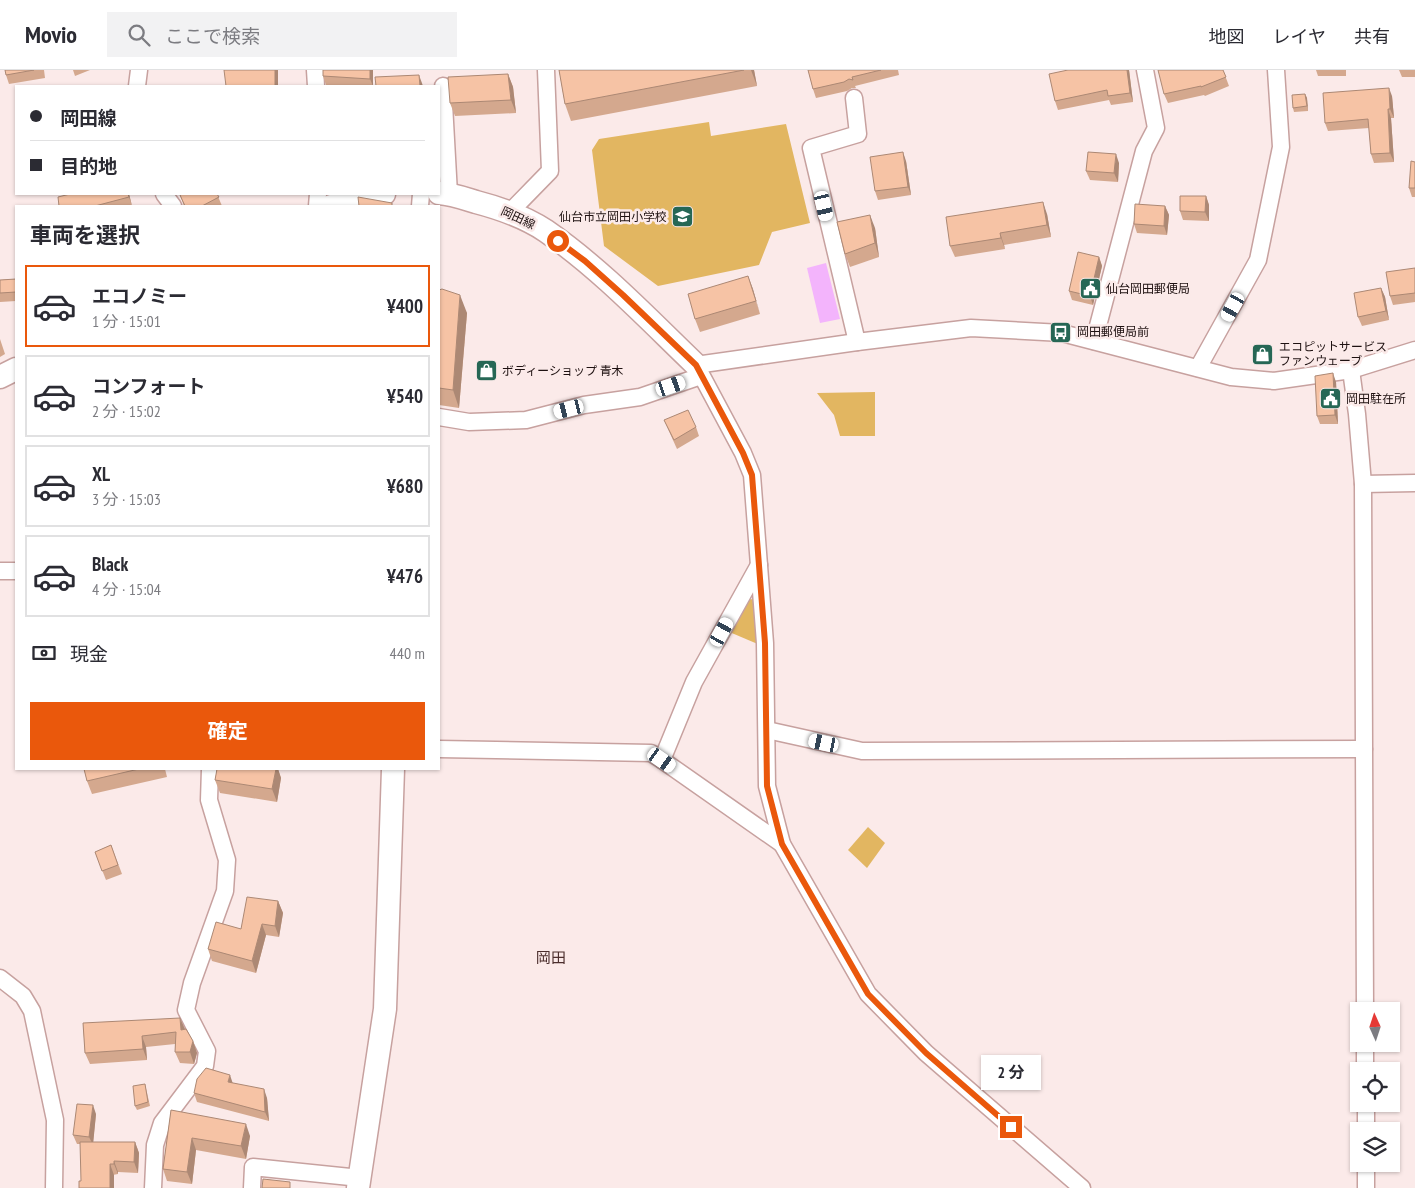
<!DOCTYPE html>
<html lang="ja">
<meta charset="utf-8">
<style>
:root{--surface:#fff;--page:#f2f2f3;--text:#2b2b33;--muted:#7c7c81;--line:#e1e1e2;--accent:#ea580c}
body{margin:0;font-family:"PT Sans Narrow","Noto Sans JP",sans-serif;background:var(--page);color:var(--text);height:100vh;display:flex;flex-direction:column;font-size:19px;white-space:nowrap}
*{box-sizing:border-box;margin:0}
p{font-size:16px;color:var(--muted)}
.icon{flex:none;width:28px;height:28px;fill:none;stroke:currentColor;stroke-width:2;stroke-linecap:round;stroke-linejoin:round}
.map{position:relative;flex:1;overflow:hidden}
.details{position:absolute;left:15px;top:135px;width:425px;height:565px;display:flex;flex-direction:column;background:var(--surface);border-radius:0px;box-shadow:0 1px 4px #0004}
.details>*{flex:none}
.banner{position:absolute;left:15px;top:15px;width:425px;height:110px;border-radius:0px;box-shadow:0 1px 4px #0004;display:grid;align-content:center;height:110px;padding:0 15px;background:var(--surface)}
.needle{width:32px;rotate:357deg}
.tools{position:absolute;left:1350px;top:932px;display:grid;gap:10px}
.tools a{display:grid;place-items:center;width:50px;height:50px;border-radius:0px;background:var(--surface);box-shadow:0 1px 4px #0004;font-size:25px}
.end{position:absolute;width:22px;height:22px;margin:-11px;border:6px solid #ea580c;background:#fff;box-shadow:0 0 0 2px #fff}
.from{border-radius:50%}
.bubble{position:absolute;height:35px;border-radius:0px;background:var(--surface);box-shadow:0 1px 4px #0004;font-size:16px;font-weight:700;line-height:35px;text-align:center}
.car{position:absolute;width:15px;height:30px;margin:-15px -8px;border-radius:6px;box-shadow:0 0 4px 1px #0007;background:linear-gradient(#fff 24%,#345 0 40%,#fff 0 76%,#345 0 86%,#fff 0)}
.banner b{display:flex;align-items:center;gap:18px;height:48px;font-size:19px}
.banner b+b{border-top:1px solid var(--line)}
.banner i{width:12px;height:12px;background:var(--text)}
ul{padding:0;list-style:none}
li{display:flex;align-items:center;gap:15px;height:82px;margin:0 10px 8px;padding:0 5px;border:2px solid var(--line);border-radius:0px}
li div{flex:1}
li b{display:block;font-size:19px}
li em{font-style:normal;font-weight:700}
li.selected{border-color:var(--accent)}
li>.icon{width:45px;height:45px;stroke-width:1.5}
h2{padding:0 15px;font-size:22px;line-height:60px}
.pay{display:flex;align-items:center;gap:12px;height:55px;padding:0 15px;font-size:19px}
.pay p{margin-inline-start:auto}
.action{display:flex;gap:10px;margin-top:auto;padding:10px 15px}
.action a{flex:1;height:58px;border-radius:0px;background:var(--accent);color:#fff;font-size:20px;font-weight:700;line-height:58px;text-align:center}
header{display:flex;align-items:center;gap:30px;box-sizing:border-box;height:70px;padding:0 25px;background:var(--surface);border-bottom:1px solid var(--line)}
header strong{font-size:24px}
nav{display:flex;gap:28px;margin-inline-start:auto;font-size:18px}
.search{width:350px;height:45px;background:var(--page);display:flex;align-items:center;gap:12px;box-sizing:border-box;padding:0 18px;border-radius:0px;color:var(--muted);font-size:19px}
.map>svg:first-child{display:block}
</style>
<header>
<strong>Movio</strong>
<div class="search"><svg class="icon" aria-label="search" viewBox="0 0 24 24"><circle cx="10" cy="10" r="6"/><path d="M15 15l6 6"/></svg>ここで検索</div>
<nav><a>地図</a><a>レイヤ</a><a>共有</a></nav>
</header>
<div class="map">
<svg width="1415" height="1118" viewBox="0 0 1415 1118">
<rect width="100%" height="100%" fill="#fbeae9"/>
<g fill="#e2b661">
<polygon points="709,52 711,66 786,54 810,153 772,162 759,195 658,216 604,176 592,80 599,69"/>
<polygon points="875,322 875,366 840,366 834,345 817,323"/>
<polygon points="753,529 760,575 727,561 745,530"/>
<polygon points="868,757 885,773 867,798 848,780"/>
</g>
<polygon fill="#f3b4fc" points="826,193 840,249 820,253 807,198"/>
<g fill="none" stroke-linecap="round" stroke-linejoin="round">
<defs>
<g id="street">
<polyline points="315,0 316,16"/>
<polyline points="137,16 139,0"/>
<polyline points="443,16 449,124"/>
<polyline points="854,28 858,64 811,78 857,272"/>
<polyline points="164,124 173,136"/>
<polyline points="317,136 318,124"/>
<polyline points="420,136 421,124"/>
<polyline points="509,143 550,101 546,0"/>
<polyline points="1094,271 1144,81 1156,58 1145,0"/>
<polyline points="1198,298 1258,190 1281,77 1276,0"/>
<polyline points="1351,300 1357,344 1363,414 1365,941"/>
<polyline points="439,347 469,352 526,350 584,335 640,327 701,306"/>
<polyline points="1363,414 1415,413"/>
<polyline points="0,501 16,501"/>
<polyline points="767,660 862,681 1364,679"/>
<polyline points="439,679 651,683 662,690 694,612 759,495"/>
<polyline points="662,690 782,774"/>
<polyline points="0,908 23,926 32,941 55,1050 54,1118"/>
<polyline points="1365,974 1365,1001"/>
<polyline points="1366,1034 1366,1061"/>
<polyline points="1366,1094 1366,1118"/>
<polyline points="153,1118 155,1075 162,1053 205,996 207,981 186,940 192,913 225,821 227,790 209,730 210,699"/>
<polyline points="252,1118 253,1097 360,1108"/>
<polyline points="1082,1118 926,983 868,924 782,774 767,716 765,573 752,405 743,383 696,295 857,272 971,258 1062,263 1231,307 1274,311 1351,300 1415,280"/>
</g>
<g id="secondary">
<path d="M439,123C452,124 463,128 476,132C499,138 525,147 546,161C601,199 648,249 696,295"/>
<polyline points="331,136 366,126 384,124"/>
<polyline points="0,307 16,299"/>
<polyline points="358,1118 385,939 393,699"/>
</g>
</defs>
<use href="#street" stroke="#c7a19f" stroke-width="19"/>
<use href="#secondary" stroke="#c7a19f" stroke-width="25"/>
<use href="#street" stroke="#fff" stroke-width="16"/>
<use href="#secondary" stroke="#fff" stroke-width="22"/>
</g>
<g fill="#d4a88e">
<polygon points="5,0 44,0 45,8 9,14 6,5"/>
<polygon points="73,0 90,0 75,6"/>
<polygon points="373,0 373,16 350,16 326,15 323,6"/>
<polygon points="559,0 754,0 757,16 571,51 565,34"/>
<polygon points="808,0 898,0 899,5 855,16 856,18 852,18 847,21 816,28 813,19"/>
<polygon points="1068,0 1129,0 1133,32 1111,35 1109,30 1058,40 1055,31"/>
<polygon points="1223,0 1229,16 1205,26 1204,25 1168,33 1164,24"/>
<polygon points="1316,0 1346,0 1346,6 1318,6"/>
<polygon points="1399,0 1415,0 1415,7 1402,7"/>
<polygon points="508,4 513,17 516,43 455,46 450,33"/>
<polygon points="1305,24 1307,28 1308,41 1294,42 1293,38"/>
<polygon points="1392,26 1394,48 1391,48 1394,92 1374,93 1371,84 1369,58 1328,61 1325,53"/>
<polygon points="906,91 911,125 878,130 875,121"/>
<polygon points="1415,92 1415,127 1412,127 1409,118"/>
<polygon points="1119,93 1118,112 1090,110 1086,101"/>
<polygon points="129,124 132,136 59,136"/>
<polygon points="217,124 222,136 184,136 180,125"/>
<polygon points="1206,126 1209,135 1209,151 1183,150 1180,141"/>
<polygon points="1165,136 1169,145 1167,165 1137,163 1134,154"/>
<polygon points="1047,144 1051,167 1004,175 1005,179 955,187 950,176"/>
<polygon points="875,158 879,187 850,197 845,184"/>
<polygon points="1099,187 1102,196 1093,235 1072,230 1069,221"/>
<polygon points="1415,198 1415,232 1393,235 1390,226"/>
<polygon points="748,206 760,244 700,262 695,249"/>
<polygon points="16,209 16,231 0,232 0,210"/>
<polygon points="1381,218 1385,227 1389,250 1362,256 1358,247"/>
<polygon points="439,220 467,243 459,338 439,335"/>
<polygon points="0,269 5,284 0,287"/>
<polygon points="1336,312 1338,354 1320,354 1317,346"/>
<polygon points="664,350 696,357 699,366 677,379 668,359"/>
<polygon points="84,699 165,699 167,707 92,724 87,711"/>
<polygon points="217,699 278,699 281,708 277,732 220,723 215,710"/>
<polygon points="111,775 122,804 106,810 95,782"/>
<polygon points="278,831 283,843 279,867 266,865 256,903 212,891 208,879 241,859"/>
<polygon points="83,953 185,960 193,971 197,983 194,994 180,993 175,982 175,974 146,977 147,990 90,994 85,983"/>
<polygon points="233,1013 267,1028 269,1051 197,1032 194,1023"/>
<polygon points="145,1014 150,1036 137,1040 135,1036"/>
<polygon points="171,1040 250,1066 246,1089 196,1080 192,1114 167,1111 163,1099"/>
<polygon points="96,1044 93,1072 135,1072 139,1083 138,1103 118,1102 118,1104 81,1111 81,1074 77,1074 73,1065"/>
</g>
<g fill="#ac8874">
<rect x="275" y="0" width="3" height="16"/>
<polygon points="370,0 373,0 373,16 370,9"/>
<polygon points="751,0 754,0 757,16"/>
<polygon points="1127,0 1129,0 1133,32 1130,23"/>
<polygon points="508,4 513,17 516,43 511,30"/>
<polygon points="419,5 423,16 420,16"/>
<polygon points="1389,18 1392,26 1394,48 1390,39"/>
<polygon points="1305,24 1307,28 1308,41 1307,36"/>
<polygon points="1388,39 1391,48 1394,92 1390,83"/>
<polygon points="903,82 906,91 911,125 908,117"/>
<polygon points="1116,84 1119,93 1118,112 1114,103"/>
<polygon points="128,124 129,124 132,136"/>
<polygon points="1206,126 1209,135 1209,151 1205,142"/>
<polygon points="1043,132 1047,144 1051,167 1047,155"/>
<polygon points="1165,136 1169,145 1167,165 1164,156"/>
<polygon points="870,145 875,158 879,187 875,173"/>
<polygon points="1000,163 1004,175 1005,179 1001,168"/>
<polygon points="1099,187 1102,196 1093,235 1090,226"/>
<polygon points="748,206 753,219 760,244 756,231"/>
<polygon points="1381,218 1385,227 1389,250 1386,241"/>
<polygon points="460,225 467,243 459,338 453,320"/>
<polygon points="1333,303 1336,312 1338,354 1335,345"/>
<polygon points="276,699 278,699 281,708 277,732 272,719"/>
<polygon points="278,831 283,843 279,867 275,856"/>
<polygon points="262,854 266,865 256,903 252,891"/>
<polygon points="180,948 185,959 185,971 181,960"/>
<polygon points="142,966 146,977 147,990 143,979"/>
<polygon points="193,971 197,983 194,994 190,982"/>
<polygon points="230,1005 233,1014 228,1012"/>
<polygon points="264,1019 267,1028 269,1051 265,1042"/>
<polygon points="93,1035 96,1044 93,1075 89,1067"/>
<polygon points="246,1054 250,1066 246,1089 241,1076"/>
<polygon points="192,1068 196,1080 192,1114 187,1102"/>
<polygon points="135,1072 139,1083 138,1103 134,1092"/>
<polygon points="114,1091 118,1102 118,1104 114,1094"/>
<polygon points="110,1094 114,1105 114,1118 110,1118"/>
</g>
<g fill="#f6c3a5" stroke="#ac8874">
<polygon points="5,0 34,0 6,5"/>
<polygon points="224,0 275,0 275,16 226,16"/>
<polygon points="323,0 370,0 370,9 323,6"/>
<polygon points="559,0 744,0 565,34"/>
<polygon points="808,0 881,0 852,7 853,10 849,9 844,12 813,19"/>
<polygon points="1068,0 1127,0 1130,23 1108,26 1107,20 1055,31 1049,4"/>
<polygon points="1158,0 1223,0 1226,7 1201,17 1201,16 1164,24"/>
<polygon points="508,4 511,30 450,33 448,7"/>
<polygon points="419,5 420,16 376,16 375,7"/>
<polygon points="1389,18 1390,39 1388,39 1390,83 1371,84 1368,49 1325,53 1323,23"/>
<polygon points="1305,24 1307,36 1293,38 1292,25"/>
<polygon points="903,82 908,117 875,121 870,87"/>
<polygon points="1088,82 1116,84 1114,103 1086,101"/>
<polygon points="1411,91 1415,92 1415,118 1409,118"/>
<polygon points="70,124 128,124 129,127 95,136 59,136 58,127"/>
<polygon points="183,124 217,124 219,127 202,136 185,136 180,125"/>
<polygon points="1180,126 1206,126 1205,142 1180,141"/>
<polygon points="358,127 392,133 392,136 359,136"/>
<polygon points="1043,132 1047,155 1000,163 1001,168 950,176 946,147"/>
<polygon points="1135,134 1165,136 1164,156 1134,154"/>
<polygon points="870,145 875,173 845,184 837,152"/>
<polygon points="1078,182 1099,187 1090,226 1069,221"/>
<polygon points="1415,198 1415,223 1390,226 1386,202"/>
<polygon points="748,206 756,231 695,249 688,224"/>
<polygon points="16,209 16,222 0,223 0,210"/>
<polygon points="1381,218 1386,241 1358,247 1354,223"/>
<polygon points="442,219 460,225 453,320 439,318 439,220"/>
<polygon points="1333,303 1335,345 1317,346 1315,306"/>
<polygon points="688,340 696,357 674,370 664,350"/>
<polygon points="84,699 139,699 87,711"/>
<polygon points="217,699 276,699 272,719 215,710"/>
<polygon points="111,775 118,795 102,801 95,782"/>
<polygon points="247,827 278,831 275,856 262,854 252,891 208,879 216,852 241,859"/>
<polygon points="180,948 181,960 186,959 193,971 190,982 175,982 176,962 142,966 143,979 85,983 83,953"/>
<polygon points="206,998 230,1005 228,1012 264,1019 265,1042 194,1023 197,1009"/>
<polygon points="145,1014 148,1032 135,1036 133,1016"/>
<polygon points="77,1034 93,1035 89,1067 73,1065"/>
<polygon points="171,1040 246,1054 241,1076 192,1068 187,1102 163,1099"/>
<polygon points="80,1072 135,1072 134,1092 114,1091 114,1094 110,1094 110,1118 79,1118 79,1111 81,1111"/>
<polygon points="263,1109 290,1112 290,1118 262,1118"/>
</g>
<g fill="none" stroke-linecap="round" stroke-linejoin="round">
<polyline stroke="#ea580c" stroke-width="6" points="558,171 585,191 623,225 696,295 743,383 752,405 765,573 767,716 782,774 868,924 926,983 1011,1057"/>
</g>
<defs>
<symbol id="school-square" viewBox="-11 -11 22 22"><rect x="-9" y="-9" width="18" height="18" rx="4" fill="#266755" stroke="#fbeae9"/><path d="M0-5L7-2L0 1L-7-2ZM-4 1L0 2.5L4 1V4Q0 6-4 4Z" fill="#fff"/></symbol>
<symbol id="civic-square" viewBox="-11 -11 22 22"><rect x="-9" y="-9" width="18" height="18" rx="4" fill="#266755" stroke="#fbeae9"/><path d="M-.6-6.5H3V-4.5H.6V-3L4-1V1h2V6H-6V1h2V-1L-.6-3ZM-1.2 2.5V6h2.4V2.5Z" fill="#fff"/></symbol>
<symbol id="bus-square" viewBox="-11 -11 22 22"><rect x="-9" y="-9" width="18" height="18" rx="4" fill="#266755" stroke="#fbeae9"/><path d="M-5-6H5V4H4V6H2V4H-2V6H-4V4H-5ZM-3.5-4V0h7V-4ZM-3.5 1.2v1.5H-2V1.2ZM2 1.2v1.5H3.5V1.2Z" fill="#fff"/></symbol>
<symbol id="shop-square" viewBox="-11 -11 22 22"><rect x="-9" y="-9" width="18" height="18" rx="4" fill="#266755" stroke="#fbeae9"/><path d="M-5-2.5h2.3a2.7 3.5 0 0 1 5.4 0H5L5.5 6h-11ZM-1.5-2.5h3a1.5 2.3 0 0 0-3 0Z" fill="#fff"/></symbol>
</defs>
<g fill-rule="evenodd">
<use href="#school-square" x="670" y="134" width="25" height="25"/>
<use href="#civic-square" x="1078" y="206" width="25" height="25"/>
<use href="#bus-square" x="1048" y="250" width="25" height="25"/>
<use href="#shop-square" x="1250" y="272" width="25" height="25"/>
<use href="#shop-square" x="474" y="288" width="25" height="25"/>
<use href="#civic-square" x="1318" y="316" width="25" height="25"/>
</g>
<g text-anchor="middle" stroke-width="5" stroke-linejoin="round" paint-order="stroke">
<g font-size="12" fill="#1e1111" stroke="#fbeae9" text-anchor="start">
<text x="667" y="151" text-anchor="end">仙台市立岡田小学校</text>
<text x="1106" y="223">仙台岡田郵便局</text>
<text x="1077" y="266">岡田郵便局前</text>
<text x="1279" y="281">エコピットサービス<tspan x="1279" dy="14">ファンウェーブ</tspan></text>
<text x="502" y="305">ボディーショップ 青木</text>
<text x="1346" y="333">岡田駐在所</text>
</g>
<g font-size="12" fill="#1e1111" stroke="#fbeae9">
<text transform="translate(518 148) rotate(25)" y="4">岡田線</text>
</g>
<g font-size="15" fill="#4c2e2d" stroke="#fbeae9">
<text x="551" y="893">岡田</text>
</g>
</g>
</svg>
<div class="tools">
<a><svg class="needle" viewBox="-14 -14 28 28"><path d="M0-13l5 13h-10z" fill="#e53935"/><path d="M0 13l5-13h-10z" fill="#7c7c81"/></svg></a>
<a><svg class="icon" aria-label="locate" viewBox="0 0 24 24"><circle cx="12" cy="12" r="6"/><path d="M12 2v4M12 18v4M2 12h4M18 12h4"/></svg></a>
<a><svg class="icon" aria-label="layers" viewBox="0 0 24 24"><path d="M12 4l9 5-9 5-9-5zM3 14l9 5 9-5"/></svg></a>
</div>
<i class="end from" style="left:558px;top:171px"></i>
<i class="end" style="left:1011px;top:1057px"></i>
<div class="bubble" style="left:981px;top:985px;width:60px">2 分</div>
<i class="car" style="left:824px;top:136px;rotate:167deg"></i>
<i class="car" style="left:1233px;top:237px;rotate:209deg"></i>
<i class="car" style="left:671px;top:316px;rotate:71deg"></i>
<i class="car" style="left:569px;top:339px;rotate:256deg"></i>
<i class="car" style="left:722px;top:562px;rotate:29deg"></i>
<i class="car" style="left:824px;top:673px;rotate:282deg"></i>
<i class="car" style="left:662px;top:690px;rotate:125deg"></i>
<div class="banner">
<b><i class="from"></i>岡田線</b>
<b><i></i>目的地</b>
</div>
<section class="details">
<h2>車両を選択</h2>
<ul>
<li class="selected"><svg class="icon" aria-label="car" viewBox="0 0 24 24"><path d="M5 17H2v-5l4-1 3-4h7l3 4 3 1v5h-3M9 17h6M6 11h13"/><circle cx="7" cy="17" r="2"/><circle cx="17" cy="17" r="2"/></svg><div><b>エコノミー</b><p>1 分 · 15:01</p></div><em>¥400</em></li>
<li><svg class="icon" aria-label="car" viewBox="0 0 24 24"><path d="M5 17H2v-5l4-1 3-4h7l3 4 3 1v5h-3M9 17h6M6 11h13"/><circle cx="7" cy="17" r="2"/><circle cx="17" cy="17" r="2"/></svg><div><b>コンフォート</b><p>2 分 · 15:02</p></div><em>¥540</em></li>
<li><svg class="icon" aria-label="car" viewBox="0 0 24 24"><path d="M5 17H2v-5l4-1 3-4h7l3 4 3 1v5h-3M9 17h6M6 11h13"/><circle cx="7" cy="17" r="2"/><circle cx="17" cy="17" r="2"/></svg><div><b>XL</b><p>3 分 · 15:03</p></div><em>¥680</em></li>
<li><svg class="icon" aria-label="car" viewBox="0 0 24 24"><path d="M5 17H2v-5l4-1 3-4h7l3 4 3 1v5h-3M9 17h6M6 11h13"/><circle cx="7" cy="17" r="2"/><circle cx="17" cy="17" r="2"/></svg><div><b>Black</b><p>4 分 · 15:04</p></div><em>¥476</em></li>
</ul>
<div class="pay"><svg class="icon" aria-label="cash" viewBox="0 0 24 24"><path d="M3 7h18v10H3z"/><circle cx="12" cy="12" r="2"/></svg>現金<p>440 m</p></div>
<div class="action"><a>確定</a></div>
</section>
</div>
